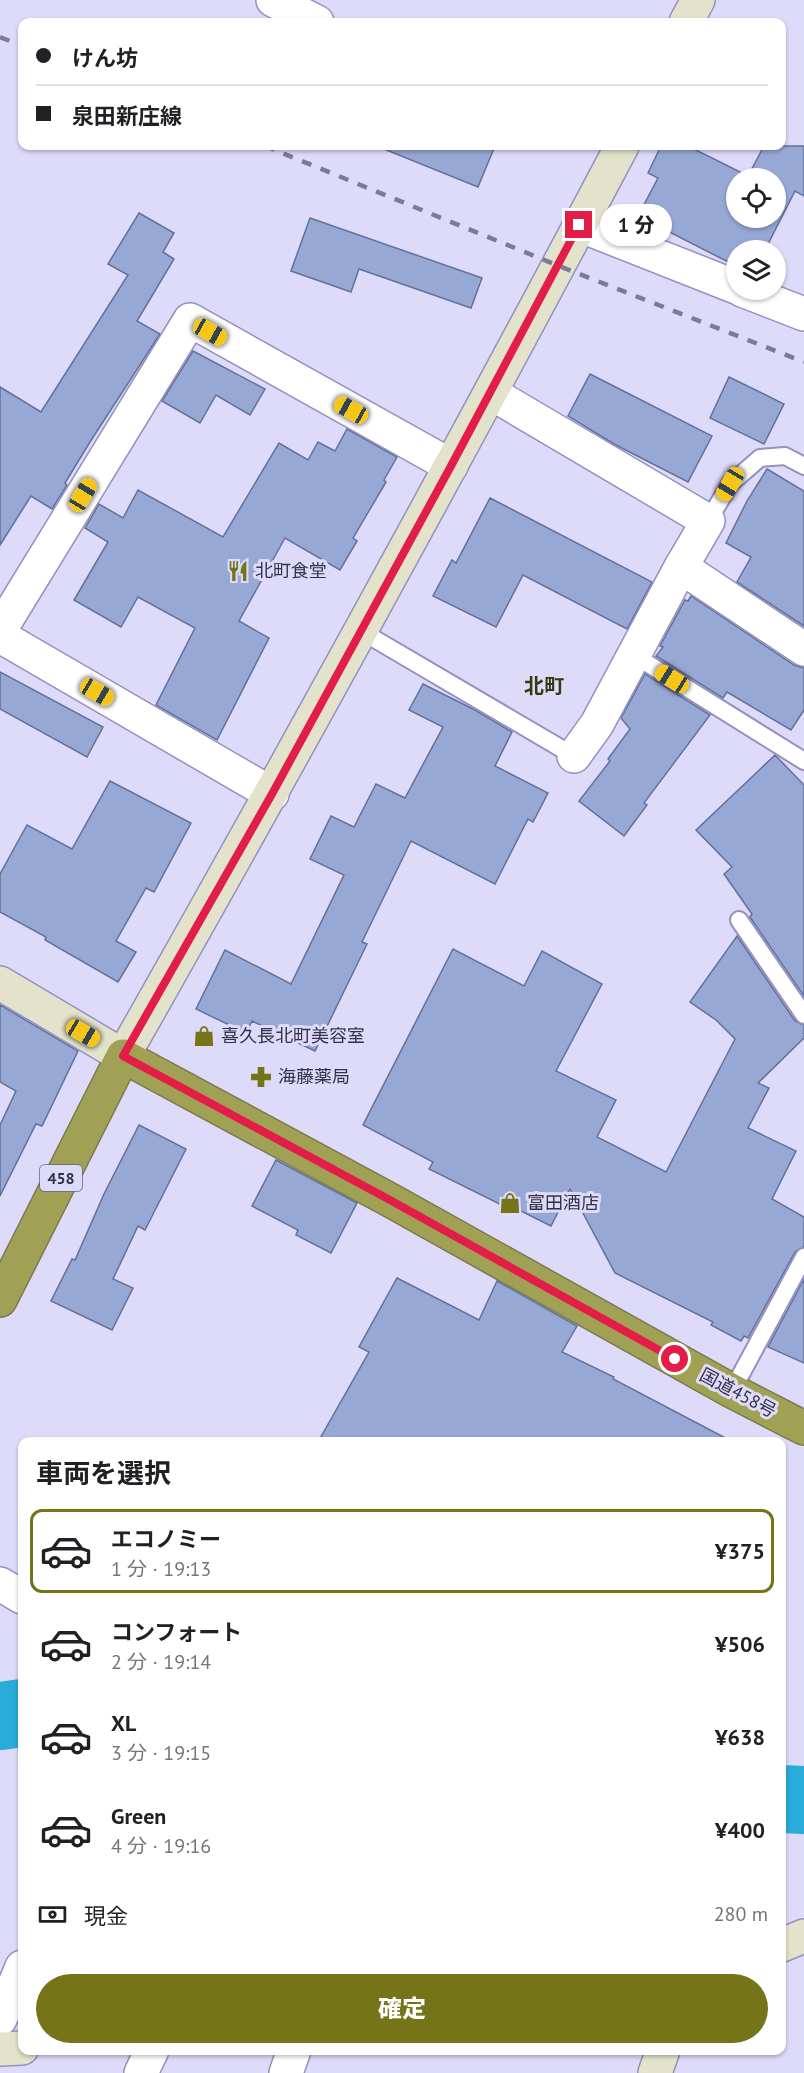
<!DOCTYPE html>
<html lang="ja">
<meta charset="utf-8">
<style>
:root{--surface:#fff;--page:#f2f2f2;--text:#202124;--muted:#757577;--line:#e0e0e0;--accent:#767419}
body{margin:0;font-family:"PT Sans","Noto Sans JP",sans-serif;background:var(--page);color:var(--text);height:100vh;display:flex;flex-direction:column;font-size:22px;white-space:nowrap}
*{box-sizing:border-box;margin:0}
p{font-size:20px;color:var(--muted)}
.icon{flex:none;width:33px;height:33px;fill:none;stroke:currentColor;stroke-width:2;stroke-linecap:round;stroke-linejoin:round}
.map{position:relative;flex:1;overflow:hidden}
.details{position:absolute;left:18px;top:1437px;width:768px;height:618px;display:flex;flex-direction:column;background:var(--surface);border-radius:12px;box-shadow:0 2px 4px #0004}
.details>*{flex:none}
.top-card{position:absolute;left:18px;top:18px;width:768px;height:132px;border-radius:12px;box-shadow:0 2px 4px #0004;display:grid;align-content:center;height:132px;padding:0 18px;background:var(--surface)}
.fabs{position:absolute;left:726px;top:168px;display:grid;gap:12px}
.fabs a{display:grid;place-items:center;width:60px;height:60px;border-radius:50%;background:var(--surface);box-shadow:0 2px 4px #0004;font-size:30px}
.end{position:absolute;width:27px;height:27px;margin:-14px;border:8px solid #e11d48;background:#fff;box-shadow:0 0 0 3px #fff}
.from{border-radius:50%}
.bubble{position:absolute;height:42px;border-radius:21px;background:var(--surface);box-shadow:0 2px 4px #0004;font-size:20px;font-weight:800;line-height:42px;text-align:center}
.car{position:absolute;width:18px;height:36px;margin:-18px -9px;border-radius:8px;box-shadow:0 0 4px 2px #0007;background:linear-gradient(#f5c518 24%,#345 0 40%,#f5c518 0 76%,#345 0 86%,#f5c518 0)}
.top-card b{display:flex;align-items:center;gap:21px;height:57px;font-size:22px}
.top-card b+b{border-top:2px solid var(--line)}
.top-card i{width:15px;height:15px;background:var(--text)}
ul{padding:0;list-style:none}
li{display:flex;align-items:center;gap:18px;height:84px;margin:0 12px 9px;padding:0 6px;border:3px solid transparent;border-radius:12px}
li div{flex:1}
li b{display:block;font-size:22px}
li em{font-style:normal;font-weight:800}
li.selected{border-color:var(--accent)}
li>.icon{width:54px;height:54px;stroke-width:1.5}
h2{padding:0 18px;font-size:27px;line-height:72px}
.pay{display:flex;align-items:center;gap:15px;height:66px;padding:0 18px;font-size:22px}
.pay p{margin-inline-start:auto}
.cta{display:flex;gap:12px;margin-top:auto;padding:12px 18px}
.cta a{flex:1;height:69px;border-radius:36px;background:var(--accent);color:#fff;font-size:24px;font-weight:800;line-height:69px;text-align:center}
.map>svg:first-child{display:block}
</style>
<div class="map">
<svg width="804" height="2073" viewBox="0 0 804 2073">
<rect width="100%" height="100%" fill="#dddbf9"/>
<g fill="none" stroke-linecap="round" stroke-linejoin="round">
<g stroke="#2aacdb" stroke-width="68">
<polyline points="0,1716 22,1713"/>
<polyline points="782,1799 804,1800"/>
</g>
</g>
<g fill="#97a8d5" stroke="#62719b" stroke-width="1.5" fill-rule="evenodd">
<polygon points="380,146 495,146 478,187 379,147"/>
<path d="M661,146H688L748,176L764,146H804V196L795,191L765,250H736V266L638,216L658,178L648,173ZM736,178H776V218H736Z"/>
<polygon points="139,213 174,233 163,252 174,259 137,321 160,334 90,442 65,483 67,485 52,509 31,496 0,545 0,387 41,412 128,275 108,264"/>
<polygon points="310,218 482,278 471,308 359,269 351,292 291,271"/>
<polygon points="193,351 265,389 250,415 216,395 200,423 162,401"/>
<polygon points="590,374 712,436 688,482 614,444 568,416"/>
<polygon points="729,377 784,404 764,444 710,418"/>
<polygon points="347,429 397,457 384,480 386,482 353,538 357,541 340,570 285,538 239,621 269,638 217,740 156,705 195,628 138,597 121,627 74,600 108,542 85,528 99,504 123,518 138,490 223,537 279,443 308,460 318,442 335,451"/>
<polygon points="767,469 804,491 804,626 737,582 751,557 726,543 747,501"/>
<polygon points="490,498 652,582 627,629 523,575 496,627 433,596 452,560 456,563"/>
<polygon points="691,596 794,665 804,668 804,710 791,730 727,692 723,698 656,656 663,647 660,646 685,600 688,601"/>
<polygon points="0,672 103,727 87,757 0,709"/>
<polygon points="645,674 710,715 644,803 647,805 624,836 579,801 610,761 608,759 630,729 621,718"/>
<polygon points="423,684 475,710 512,732 495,766 548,793 533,822 528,819 495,884 411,841 362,942 367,944 315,1051 252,1021 246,1033 196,1009 225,950 291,984 344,875 310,859 331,816 354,827 376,784 405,798 443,727 409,710"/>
<polygon points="775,755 804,785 804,996 750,917 752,914 724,874 732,867 696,830"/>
<polygon points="110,781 191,823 154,892 146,888 116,941 136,952 118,982 45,940 46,937 0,912 0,874 27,825 72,849"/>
<polygon points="737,936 795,1021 804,1025 804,1038 758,1083 769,1088 748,1128 796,1151 772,1199 804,1217 804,1247 795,1252 748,1338 744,1336 741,1341 711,1325 713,1322 615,1273 570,1189 551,1226 519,1210 518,1213 429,1169 433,1162 363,1125 453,949 524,986 542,951 602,984 556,1071 616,1100 597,1137 666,1172 735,1039 716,1020 690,1002"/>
<polygon points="0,1005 78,1051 42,1126 36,1124 0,1196 0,1125 16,1091 0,1082"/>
<polygon points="139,1125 186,1149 145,1230 138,1226 113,1279 133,1288 112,1330 51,1301 72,1259 75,1260 104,1194"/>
<polygon points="276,1160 357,1203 331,1253 296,1235 298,1230 252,1206"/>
<polygon points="397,1278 479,1320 497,1281 577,1326 562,1352 614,1377 613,1379 733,1442 318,1442 369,1352 359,1347"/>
<polygon points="804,1279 804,1363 768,1347"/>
</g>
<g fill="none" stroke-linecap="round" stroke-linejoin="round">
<defs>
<g id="lane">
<polyline points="708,521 730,484 760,458 785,456 804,466"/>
<polyline points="361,631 574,756"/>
<polyline points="634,655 804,761"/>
<polyline points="739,920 804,1015"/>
<polyline points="732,1391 804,1257"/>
</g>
<g id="street">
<polyline points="273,0 317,22"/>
<polyline points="579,225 736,287"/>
<polyline points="742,290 804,314"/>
<polyline points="491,393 708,521 681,567 597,724 574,756"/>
<polyline points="681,567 804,649"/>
<polyline points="0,630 190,320 451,466"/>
<polyline points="0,636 272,794"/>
<polyline points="0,1584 22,1597"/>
<polyline points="0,2019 22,1967"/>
<polyline points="141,2073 152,2050"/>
<polyline points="286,2073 294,2050"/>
</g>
<g id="secondary">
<polyline points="686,22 698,0"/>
<path d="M0,983L123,1056C294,755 460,452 622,146"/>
<polyline points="782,1945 804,1936"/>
<polyline points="0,2049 22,2048"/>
<polyline points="655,2073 663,2050"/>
</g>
<polyline id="highway" points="0,1300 123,1056 390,1200 732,1391 804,1428"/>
</defs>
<use href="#lane" stroke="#9490bf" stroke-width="20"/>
<use href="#street" stroke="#9490bf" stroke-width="36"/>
<use href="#secondary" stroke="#9490bf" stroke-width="36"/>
<use href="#highway" stroke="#7b7a50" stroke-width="36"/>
<use href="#lane" stroke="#fff" stroke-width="16"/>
<use href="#street" stroke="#fff" stroke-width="33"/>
<use href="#secondary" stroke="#e3e3cc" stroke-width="33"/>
<use href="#highway" stroke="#a1a155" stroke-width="33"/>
<g stroke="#7d7b93" stroke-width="4.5" stroke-dasharray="10 10" stroke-linecap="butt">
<polyline points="0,37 22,46"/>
<polyline points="265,146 559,266 804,362"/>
</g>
</g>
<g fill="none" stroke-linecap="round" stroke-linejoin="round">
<polyline stroke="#e11d48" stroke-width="8" points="579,225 451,466 272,794 123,1056 390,1200 675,1359"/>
</g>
<defs>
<symbol id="restaurant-bare" viewBox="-9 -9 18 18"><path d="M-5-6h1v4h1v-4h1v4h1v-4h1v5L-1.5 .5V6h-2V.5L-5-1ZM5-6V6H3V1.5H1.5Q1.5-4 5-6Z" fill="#767419" stroke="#dddbf9" stroke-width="2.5" paint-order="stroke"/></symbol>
<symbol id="shop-bare" viewBox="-9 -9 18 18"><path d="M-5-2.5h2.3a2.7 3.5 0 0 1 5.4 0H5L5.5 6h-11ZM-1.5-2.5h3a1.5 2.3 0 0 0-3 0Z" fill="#767419" stroke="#dddbf9" stroke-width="2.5" paint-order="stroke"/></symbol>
<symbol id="pharmacy-bare" viewBox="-9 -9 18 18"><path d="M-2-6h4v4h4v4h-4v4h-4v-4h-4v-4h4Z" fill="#767419" stroke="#dddbf9" stroke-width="2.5" paint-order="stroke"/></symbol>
</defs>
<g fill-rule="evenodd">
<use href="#restaurant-bare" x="223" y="556" width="30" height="30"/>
<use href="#shop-bare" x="189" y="1021" width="30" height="30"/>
<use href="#pharmacy-bare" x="246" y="1062" width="30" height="30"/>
<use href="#shop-bare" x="495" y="1188" width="30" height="30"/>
</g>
<g text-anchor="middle" stroke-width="6" stroke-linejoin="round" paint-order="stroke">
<rect fill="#dddbf9" stroke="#67657c" stroke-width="1.5" x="40" y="1165" width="42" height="26" rx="4.5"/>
<g font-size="16" font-weight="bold" fill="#343246">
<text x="61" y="1184">458</text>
</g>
<g font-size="18" fill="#343246" stroke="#dddbf9" text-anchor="start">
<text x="255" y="577">北町食堂</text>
<text x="221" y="1042">喜久長北町美容室</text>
<text x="278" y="1083">海藤薬局</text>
<text x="527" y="1209">富田酒店</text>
</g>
<g font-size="18" fill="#343246" stroke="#dddbf9">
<text transform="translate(738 1393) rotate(28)" y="6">国道458号</text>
</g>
<g font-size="20" font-weight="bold" fill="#37370d" stroke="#dddbf9">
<text x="544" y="693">北町</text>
</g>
</g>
</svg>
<div class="fabs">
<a><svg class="icon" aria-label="locate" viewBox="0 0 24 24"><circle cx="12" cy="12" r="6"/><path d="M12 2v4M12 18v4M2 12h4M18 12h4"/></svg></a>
<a><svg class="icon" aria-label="layers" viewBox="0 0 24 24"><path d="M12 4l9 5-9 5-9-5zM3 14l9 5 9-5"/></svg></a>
</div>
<i class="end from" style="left:675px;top:1359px"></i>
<i class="end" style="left:579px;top:225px"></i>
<div class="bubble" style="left:600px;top:204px;width:72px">1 分</div>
<i class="car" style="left:210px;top:332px;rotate:119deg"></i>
<i class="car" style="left:351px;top:410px;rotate:299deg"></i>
<i class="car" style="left:730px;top:484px;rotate:211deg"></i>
<i class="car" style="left:83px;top:495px;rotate:31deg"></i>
<i class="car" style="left:672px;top:679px;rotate:302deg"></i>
<i class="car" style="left:97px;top:692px;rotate:120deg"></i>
<i class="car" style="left:83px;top:1033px;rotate:120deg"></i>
<div class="top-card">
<b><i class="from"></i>けん坊</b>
<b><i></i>泉田新庄線</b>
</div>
<section class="details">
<h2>車両を選択</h2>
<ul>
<li class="selected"><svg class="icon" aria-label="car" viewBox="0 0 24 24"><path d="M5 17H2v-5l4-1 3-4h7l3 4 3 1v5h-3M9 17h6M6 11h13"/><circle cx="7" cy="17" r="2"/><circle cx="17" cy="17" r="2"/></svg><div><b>エコノミー</b><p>1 分 · 19:13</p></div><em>¥375</em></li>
<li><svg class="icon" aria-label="car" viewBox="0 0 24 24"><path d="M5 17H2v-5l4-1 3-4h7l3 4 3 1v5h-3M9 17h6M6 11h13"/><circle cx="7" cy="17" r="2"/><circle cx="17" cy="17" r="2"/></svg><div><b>コンフォート</b><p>2 分 · 19:14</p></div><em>¥506</em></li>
<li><svg class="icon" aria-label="car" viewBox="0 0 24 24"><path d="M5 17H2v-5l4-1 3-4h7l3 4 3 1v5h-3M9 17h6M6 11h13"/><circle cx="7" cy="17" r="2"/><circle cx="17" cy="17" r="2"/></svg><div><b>XL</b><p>3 分 · 19:15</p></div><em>¥638</em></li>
<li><svg class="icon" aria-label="car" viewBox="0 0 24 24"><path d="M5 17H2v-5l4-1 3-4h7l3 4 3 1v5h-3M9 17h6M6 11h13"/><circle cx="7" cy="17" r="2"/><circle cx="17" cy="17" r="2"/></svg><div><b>Green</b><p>4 分 · 19:16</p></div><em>¥400</em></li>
</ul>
<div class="pay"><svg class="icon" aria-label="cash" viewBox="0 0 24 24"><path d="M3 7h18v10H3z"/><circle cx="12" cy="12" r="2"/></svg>現金<p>280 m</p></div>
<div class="cta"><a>確定</a></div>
</section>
</div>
